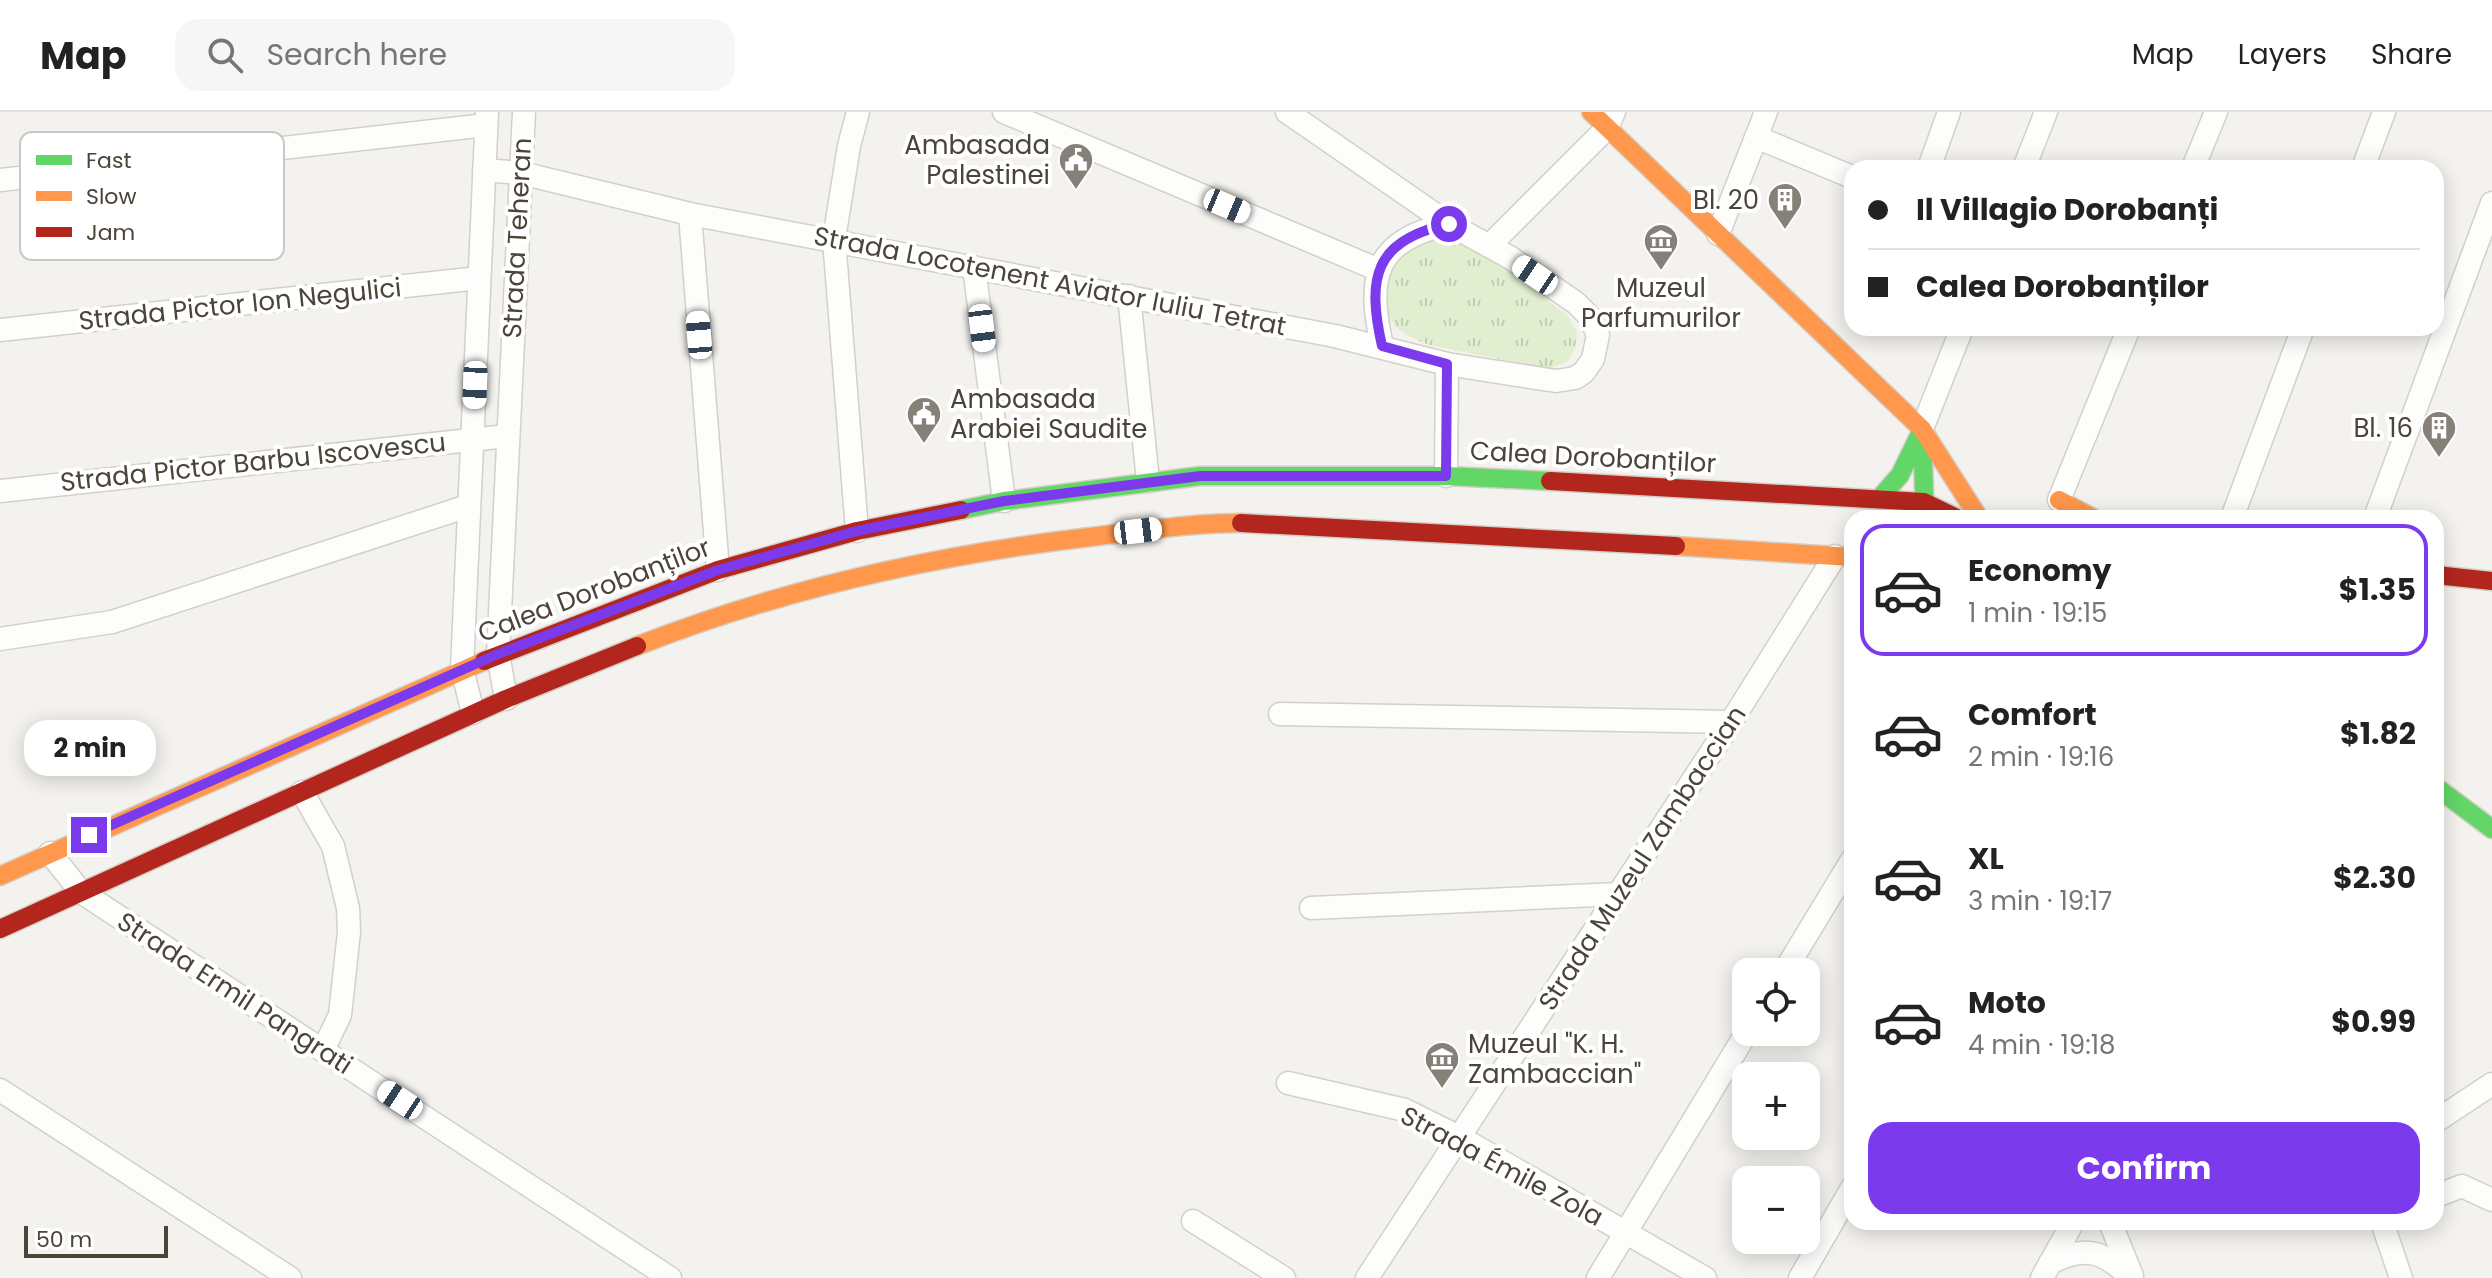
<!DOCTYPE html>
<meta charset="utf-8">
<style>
:root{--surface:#fff;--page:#f6f6f6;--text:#222;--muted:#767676;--line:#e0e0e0;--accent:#7c3aed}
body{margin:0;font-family:Poppins,sans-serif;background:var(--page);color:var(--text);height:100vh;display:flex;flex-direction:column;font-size:30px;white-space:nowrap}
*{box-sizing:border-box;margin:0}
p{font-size:26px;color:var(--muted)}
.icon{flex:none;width:44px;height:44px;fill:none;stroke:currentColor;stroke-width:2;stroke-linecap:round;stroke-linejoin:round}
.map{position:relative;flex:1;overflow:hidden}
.drawer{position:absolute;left:1844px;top:398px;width:600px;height:720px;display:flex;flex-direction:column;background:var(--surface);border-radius:24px;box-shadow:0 4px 20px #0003}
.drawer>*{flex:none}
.hud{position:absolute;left:1844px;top:48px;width:600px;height:176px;border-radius:24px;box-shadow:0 4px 20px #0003;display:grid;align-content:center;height:176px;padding:0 24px;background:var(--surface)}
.fabs{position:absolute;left:1732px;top:846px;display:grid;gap:16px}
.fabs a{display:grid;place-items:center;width:88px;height:88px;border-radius:16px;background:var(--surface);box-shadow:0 4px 20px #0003;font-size:40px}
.scale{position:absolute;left:24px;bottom:20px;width:144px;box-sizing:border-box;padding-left:8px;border:4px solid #4b4439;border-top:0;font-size:22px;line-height:28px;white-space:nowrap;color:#4b4439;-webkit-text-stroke:6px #fff;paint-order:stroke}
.end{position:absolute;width:36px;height:36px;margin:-18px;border:10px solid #7c3aed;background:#fff;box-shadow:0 0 0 4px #fff}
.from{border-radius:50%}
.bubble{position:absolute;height:56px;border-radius:24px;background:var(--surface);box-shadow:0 4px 20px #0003;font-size:26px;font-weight:700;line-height:56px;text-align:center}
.car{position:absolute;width:24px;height:48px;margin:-24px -12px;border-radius:10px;box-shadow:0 0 6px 2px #0007;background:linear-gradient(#fff 24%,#345 0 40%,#fff 0 76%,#345 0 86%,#fff 0)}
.hud b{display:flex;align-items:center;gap:28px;height:76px;font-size:30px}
.hud b+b{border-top:2px solid var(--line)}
.hud i{width:20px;height:20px;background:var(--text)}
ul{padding:14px 0 0;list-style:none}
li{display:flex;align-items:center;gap:24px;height:132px;margin:0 16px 12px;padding:0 8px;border:4px solid transparent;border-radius:24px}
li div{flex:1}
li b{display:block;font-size:30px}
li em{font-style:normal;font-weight:700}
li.selected{border-color:var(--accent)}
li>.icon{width:72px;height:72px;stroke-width:1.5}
.action{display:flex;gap:16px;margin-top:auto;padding:16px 24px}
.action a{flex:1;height:92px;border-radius:24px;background:var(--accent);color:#fff;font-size:32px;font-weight:700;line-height:92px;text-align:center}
header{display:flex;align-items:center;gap:48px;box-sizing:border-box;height:112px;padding:0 40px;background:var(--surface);border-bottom:2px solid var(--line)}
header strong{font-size:38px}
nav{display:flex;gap:44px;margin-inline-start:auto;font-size:28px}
.search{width:560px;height:72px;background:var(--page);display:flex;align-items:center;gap:20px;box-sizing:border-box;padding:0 28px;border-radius:24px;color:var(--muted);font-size:30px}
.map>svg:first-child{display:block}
</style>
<header>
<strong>Map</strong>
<div class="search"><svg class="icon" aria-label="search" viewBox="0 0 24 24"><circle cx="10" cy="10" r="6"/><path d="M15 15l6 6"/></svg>Search here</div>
<nav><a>Map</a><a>Layers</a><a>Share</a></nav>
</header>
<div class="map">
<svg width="2492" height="1166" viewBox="0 0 2492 1166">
<defs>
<pattern id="park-tufts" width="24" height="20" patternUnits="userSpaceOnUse" patternTransform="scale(2)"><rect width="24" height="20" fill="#e1eecf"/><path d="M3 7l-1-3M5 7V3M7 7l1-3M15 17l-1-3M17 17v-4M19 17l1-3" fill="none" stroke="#c3cdb2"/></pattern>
</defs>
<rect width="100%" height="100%" fill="#f4f2ee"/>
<polygon fill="url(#park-tufts)" points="1440,121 1457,124 1479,136 1568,204 1577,221 1575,237 1567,250 1548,257 1429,233 1410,225 1396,215 1386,201 1383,181 1392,146"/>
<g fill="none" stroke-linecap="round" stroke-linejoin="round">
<defs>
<g id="street">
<polyline points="1004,0 1379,158"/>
<polyline points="1756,25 1852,65"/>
<polyline points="1929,56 1949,0"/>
<polyline points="2024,56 2046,0"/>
<polyline points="2193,56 2216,0"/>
<polyline points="2363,56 2384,0"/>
<polyline points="484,58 521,61 690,102 1335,224 1447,252 1556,269 1575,266 1584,260 1593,247 1598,223 1590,205 1576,191 1511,146 1449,112 1287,0"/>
<polyline points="0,68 486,13"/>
<polyline points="690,102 718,458"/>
<polyline points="1718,122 1766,0"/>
<polyline points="1489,134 1607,16 1614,0"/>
<polyline points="974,155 1004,389"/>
<polyline points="1129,184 1148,369"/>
<polyline points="0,218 479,166"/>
<path d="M1382,234C1367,166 1373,128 1449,112"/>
<polyline points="1922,317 1962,216"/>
<polyline points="1446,364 1447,252"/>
<polyline points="0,379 507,324"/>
<polyline points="2059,388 2129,216"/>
<polyline points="2232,406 2303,216"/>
<polyline points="2375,406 2492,91"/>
<polyline points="857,419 834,127 849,34 858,0"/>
<polyline points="0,527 112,510 468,394"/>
<polyline points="506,587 498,542 524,0"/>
<polyline points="473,601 462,557 487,0"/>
<polyline points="1280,602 1731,610"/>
<polyline points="302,680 333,734 348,796 349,820 340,903 323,938"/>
<polyline points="50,741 81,780 670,1166"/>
<polyline points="1311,796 1619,782"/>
<polyline points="1784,860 1852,748"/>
<polyline points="1288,971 1405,998 1461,1026 1705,1166"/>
<polyline points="0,978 290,1166"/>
<polyline points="2436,1009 2492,972"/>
<polyline points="2436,1084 2462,1074 2492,1088"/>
<polyline points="1193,1109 1284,1166"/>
<polyline points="2110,1110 2132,1164"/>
<polyline points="2382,1110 2401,1166"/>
<path d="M2050,1151C2085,1133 2104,1139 2131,1166"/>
<polyline points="1367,1166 1731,610 1835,444"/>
<polyline points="1598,1166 1747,920"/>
<polyline points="1800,1166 1852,1076"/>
<polyline points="2042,1166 2073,1110"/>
</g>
<g id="fast">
<polyline points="1922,319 1925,406"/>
<polyline points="1879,387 1900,363 1920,322"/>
<polyline points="961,398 1004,389 1200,364 1446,364 1550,369"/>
<polyline points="2436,675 2492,717"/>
</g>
<g id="slow">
<polyline points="1591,0 1922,317 1979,406"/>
<polyline points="2059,388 2093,406"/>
<polyline points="1676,434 1852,445"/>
<path d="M637,534C782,477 936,443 1090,425C1141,419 1191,411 1241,411"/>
<polyline points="0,764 484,549"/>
</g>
<g id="jam">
<polyline points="1550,369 1924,390 1957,406"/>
<polyline points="1241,411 1676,434"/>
<polyline points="2436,463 2492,469"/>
<polyline points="484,549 718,458 857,419 961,398"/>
<polyline points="0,817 506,587 637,534"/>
</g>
</defs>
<use href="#street" stroke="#d2d0cb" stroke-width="25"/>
<use href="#fast" stroke="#d3cfc5" stroke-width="21"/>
<use href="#slow" stroke="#d3cfc5" stroke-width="21"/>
<use href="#jam" stroke="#d3cfc5" stroke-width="21"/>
<use href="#street" stroke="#fdfdfc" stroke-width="22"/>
<use href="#fast" stroke="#63d668" stroke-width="18"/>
<use href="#slow" stroke="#ff974d" stroke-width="18"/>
<use href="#jam" stroke="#b3261e" stroke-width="18"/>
</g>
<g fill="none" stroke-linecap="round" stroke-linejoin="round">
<path stroke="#7c3aed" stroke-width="10" d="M89,723L498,542L718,458L857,419L1004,389L1200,364H1446L1447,252L1382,234C1367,167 1373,128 1449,112"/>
</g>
<defs>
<symbol id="civic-pin" viewBox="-11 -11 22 30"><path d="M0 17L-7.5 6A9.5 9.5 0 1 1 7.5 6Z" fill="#868178" stroke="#fff"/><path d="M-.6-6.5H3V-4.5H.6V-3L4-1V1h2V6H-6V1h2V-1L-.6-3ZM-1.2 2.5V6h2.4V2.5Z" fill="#fff"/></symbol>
<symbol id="building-pin" viewBox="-11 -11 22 30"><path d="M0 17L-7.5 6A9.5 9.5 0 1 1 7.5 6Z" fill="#868178" stroke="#fff"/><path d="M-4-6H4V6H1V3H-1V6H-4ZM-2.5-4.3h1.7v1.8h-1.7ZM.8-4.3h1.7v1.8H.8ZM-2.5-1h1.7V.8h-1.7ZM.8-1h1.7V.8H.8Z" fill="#fff"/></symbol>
<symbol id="museum-pin" viewBox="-11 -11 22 30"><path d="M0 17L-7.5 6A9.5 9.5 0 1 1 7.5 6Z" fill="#868178" stroke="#fff"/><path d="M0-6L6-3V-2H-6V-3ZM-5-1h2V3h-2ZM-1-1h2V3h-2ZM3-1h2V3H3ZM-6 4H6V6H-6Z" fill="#fff"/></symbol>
</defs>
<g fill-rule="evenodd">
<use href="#civic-pin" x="1056" y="28" width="40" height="54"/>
<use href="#building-pin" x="1765" y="68" width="40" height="54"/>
<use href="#museum-pin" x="1641" y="109" width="40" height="54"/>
<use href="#civic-pin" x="904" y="282" width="40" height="54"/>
<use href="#building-pin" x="2419" y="296" width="40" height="54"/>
<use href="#museum-pin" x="1422" y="927" width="40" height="54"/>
</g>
<g text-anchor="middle" stroke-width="8" stroke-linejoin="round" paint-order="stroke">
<g font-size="26" fill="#4b4439" stroke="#fff" text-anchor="end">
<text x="1050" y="42">Ambasada<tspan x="1050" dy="30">Palestinei</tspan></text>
<text x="1759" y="97">Bl. 20</text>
<text x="1661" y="185" text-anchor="middle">Muzeul<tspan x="1661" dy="30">Parfumurilor</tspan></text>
<text x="950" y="296" text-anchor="start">Ambasada<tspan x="950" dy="30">Arabiei Saudite</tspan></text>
<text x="2413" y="325">Bl. 16</text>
<text x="1468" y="941" text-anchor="start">Muzeul "K. H.<tspan x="1468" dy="30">Zambaccian"</tspan></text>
</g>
<g font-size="26" fill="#4b4439" stroke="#fff">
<text transform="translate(517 126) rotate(-87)" y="9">Strada Teheran</text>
<text transform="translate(1050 169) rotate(11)" y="9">Strada Locotenent Aviator Iuliu Tetrat</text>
<text transform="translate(240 192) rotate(-6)" y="9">Strada Pictor Ion Negulici</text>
<text transform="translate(1593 345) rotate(3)" y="9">Calea Dorobanților</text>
<text transform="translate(253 350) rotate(-6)" y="9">Strada Pictor Barbu Iscovescu</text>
<text transform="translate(594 478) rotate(-21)" y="9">Calea Dorobanților</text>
<text transform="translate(1642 746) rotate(-57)" y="9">Strada Muzeul Zambaccian</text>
<text transform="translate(235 881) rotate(33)" y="9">Strada Ermil Pangrati</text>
<text transform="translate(1502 1054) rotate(28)" y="9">Strada Émile Zola</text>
</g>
</g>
<rect x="20" y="20" width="264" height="128" rx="12" fill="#fff" stroke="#c9c7c4" stroke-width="2"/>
<rect x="36" y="43" width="36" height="10" fill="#63d668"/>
<rect x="36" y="79" width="36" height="10" fill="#ff974d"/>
<rect x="36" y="115" width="36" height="10" fill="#b3261e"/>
<g font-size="22" fill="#4b4439">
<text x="86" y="56">Fast</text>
<text x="86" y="92">Slow</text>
<text x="86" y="128">Jam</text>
</g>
</svg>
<div class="fabs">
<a><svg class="icon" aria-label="locate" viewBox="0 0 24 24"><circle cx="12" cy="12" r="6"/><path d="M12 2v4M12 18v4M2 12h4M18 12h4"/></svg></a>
<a>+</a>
<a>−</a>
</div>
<div class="scale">50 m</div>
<i class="end from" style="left:1449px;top:112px"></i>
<i class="end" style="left:89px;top:723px"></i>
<div class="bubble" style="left:24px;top:608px;width:132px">2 min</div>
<i class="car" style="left:1227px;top:94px;rotate:113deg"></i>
<i class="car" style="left:1535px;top:163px;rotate:304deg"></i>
<i class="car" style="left:982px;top:216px;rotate:173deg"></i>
<i class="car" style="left:699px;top:223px;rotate:355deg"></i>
<i class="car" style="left:475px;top:273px;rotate:182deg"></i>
<i class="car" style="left:1138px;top:419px;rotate:83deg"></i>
<i class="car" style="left:400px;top:988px;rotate:303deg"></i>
<div class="hud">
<b><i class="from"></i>Il Villagio Dorobanți</b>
<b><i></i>Calea Dorobanților</b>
</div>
<section class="drawer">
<ul>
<li class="selected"><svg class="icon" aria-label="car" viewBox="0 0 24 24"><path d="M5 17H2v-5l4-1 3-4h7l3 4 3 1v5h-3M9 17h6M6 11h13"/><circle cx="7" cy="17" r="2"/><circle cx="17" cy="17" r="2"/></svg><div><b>Economy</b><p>1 min · 19:15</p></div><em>$1.35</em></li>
<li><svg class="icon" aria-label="car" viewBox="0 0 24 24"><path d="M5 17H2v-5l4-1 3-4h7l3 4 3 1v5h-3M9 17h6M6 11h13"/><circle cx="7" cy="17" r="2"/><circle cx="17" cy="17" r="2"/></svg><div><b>Comfort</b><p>2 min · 19:16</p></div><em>$1.82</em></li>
<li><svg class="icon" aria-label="car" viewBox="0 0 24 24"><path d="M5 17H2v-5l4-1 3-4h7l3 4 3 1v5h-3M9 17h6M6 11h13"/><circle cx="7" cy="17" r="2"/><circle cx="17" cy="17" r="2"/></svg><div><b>XL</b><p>3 min · 19:17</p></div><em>$2.30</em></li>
<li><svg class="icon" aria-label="car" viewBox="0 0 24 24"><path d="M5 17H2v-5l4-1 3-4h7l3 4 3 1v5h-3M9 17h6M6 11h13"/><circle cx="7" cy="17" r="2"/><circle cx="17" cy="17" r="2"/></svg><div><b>Moto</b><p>4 min · 19:18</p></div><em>$0.99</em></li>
</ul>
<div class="action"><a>Confirm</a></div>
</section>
</div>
